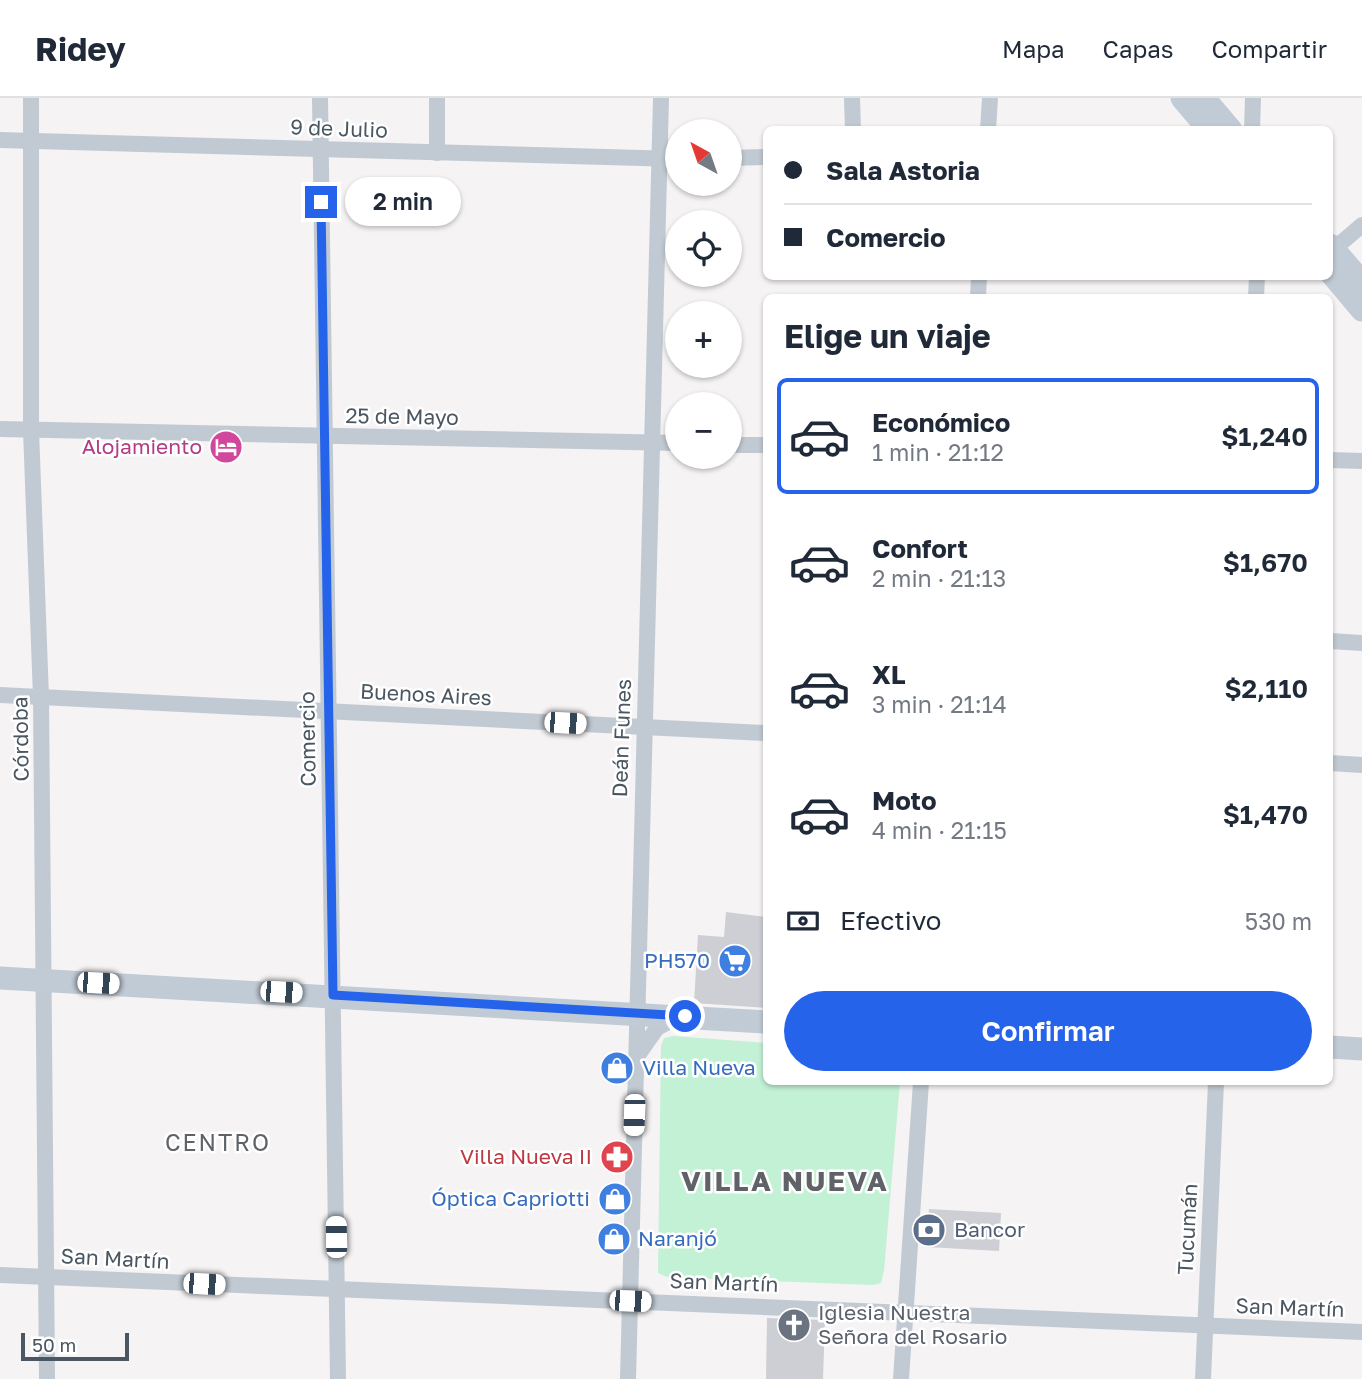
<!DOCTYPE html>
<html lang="es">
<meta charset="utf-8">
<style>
:root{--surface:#fff;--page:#f2f2f3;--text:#1f2937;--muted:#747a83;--line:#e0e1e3;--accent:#2563eb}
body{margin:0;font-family:"Golos Text",sans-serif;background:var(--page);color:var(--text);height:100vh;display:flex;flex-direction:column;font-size:26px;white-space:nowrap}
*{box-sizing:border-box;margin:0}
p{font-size:23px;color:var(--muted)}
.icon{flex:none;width:38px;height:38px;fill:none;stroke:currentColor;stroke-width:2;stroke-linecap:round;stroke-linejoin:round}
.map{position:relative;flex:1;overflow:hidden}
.side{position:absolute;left:763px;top:196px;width:570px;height:791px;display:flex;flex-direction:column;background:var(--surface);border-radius:10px;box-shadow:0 2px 5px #0004}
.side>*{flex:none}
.top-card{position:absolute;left:763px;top:28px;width:570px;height:154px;border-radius:10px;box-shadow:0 2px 5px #0004;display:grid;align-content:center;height:154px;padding:0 21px;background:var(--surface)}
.needle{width:46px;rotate:320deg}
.buttons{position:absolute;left:665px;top:21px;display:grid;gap:14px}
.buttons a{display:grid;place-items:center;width:77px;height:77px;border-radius:50%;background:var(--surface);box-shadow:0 2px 5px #0004;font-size:35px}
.scale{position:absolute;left:21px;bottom:18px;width:108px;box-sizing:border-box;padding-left:7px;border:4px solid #4a5661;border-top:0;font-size:19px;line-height:24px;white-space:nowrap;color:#4a5661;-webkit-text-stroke:5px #fff;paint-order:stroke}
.end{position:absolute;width:32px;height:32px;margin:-16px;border:9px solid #2563eb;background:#fff;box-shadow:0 0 0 4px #fff}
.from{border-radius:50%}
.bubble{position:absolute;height:49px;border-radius:24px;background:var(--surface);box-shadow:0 2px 5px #0004;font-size:23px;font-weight:600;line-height:49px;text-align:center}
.car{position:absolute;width:21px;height:42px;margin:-21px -10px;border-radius:9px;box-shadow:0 0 5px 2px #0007;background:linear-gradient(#fff 24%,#345 0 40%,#fff 0 76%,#345 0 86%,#fff 0)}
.top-card b{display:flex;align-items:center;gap:24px;height:66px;font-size:26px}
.top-card b+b{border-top:2px solid var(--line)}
.top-card i{width:18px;height:18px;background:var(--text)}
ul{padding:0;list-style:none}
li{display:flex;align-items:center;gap:21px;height:116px;margin:0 14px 10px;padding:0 7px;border:4px solid transparent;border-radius:10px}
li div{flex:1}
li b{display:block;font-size:26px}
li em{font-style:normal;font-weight:600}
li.current{border-color:var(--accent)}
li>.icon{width:63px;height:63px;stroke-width:1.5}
h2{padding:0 21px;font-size:32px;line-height:84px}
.pay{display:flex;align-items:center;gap:18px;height:77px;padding:0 21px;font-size:26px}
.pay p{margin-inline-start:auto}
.cta{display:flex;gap:14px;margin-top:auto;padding:14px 21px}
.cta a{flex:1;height:80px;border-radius:42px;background:var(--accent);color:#fff;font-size:28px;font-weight:600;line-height:80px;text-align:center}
header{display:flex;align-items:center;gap:42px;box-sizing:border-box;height:98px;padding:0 35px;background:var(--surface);border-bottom:2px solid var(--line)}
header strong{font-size:33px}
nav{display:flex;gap:38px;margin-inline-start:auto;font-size:24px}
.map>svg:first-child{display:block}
</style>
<header>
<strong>Ridey</strong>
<nav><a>Mapa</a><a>Capas</a><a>Compartir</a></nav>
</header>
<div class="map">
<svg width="1362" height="1281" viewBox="0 0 1362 1281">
<rect width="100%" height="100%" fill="#f5f3f3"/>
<polygon fill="#c3f1d5" points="673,938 766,945 766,984 900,984 884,1173 881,1185 873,1187 667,1179 658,1175 661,948 664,940"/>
<g fill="#cdcfd5">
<polygon points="726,814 766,819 766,910 694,905 698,837 724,839"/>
<polygon points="929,1111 1001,1115 999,1153 927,1149"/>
<polygon points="767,1220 825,1222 823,1281 766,1281"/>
</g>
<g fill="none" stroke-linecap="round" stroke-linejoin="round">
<g stroke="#c1cad2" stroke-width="16">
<polyline points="31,0 31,332 41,599 47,1281"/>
<polyline points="320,0 338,1281"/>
<polyline points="852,0 853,32"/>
<polyline points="988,32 990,0"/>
<polyline points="1252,32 1253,0"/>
<polyline points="0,42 677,61"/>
<polyline points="437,55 437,0"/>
<polyline points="730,60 766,59"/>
<polyline points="1334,151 1362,127"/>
<polyline points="978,200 979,178"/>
<polyline points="1256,200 1257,178"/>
<polyline points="0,331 677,345"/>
<polyline points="730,347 766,347"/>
<polyline points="1330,362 1362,363"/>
<polyline points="1330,543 1362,545"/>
<polyline points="0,597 766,635"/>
<polyline points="1330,665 1362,667"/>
<polyline points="638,957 657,930 676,920"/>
<polyline points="0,1177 1362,1234"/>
<polyline points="628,1281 661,0"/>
<polyline points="901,1281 921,984"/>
<polyline points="1203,1281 1216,984"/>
</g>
<g stroke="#c1cbd6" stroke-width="23">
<polyline points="1182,0 1209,32"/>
<polyline points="1204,0 1231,32"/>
<polyline points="1330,147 1362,184"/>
<polyline points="1330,174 1362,212"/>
<polyline points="0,880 766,924"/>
<polyline points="1330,949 1362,951"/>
</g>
</g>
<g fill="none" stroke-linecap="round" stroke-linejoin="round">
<polyline stroke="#2563eb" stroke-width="9" points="321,104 333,897 685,918"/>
</g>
<defs>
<symbol id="hotel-disc" viewBox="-11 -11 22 22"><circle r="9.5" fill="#d1479c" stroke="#fff"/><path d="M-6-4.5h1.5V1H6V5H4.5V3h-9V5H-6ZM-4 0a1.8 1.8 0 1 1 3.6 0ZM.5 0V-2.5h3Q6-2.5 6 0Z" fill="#fff"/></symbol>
<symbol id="supermarket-disc" viewBox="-11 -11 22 22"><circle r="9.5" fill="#3f7fe0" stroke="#fff"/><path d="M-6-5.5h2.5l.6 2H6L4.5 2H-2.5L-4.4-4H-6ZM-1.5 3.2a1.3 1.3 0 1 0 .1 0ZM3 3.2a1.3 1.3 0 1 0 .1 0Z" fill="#fff"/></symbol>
<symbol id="shop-disc" viewBox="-11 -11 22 22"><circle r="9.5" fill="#3f7fe0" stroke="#fff"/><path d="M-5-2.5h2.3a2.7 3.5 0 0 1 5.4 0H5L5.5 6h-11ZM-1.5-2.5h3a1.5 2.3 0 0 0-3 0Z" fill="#fff"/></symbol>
<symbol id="pharmacy-disc" viewBox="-11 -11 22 22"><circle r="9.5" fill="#e0444e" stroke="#fff"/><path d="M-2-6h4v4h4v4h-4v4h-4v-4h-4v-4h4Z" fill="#fff"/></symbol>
<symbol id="bank-disc" viewBox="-11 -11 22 22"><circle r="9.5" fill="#5c6f8a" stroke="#fff"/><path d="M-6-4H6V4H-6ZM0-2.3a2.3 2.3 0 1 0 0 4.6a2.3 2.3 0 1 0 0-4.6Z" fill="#fff"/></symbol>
<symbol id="church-disc" viewBox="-11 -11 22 22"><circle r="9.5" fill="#6b7280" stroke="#fff"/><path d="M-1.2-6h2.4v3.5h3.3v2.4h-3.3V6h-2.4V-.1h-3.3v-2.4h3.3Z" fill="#fff"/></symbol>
</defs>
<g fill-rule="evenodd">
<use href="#hotel-disc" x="207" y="330" width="38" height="38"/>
<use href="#supermarket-disc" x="716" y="844" width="38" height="38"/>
<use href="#shop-disc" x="598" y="951" width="38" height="38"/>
<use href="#pharmacy-disc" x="598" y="1040" width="38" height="38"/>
<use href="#shop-disc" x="596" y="1082" width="38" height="38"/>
<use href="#bank-disc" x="910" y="1113" width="38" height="38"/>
<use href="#shop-disc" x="595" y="1122" width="38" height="38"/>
<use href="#church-disc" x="775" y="1208" width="38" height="38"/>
</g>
<g text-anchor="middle" stroke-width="5" stroke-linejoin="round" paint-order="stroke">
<g font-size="21" fill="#4a5661" stroke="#fff">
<text transform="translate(339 31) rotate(2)" y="7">9 de Julio</text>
<text transform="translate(402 319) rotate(1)" y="7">25 de Mayo</text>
<text transform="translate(426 597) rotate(3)" y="7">Buenos Aires</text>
<text transform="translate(622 640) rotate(-88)" y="7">Deán Funes</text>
<text transform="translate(21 641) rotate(-91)" y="7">Córdoba</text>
<text transform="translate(308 641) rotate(-91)" y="7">Comercio</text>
<text transform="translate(1188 1131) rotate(-87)" y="7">Tucumán</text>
<text transform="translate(115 1161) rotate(3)" y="7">San Martín</text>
<text transform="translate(724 1185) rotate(2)" y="7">San Martín</text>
<text transform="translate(1290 1210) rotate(2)" y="7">San Martín</text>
</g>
<g font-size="21" fill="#b23c85" stroke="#fff" text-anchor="end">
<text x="202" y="356">Alojamiento</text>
</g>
<g font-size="21" fill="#366cbe" stroke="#fff" text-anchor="end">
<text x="710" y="870">PH570</text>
<text x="642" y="977" text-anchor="start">Villa Nueva</text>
<text x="590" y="1108">Óptica Capriotti</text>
<text x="638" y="1148" text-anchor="start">Naranjó</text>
</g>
<g font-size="21" fill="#be3a42" stroke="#fff" text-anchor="end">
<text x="592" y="1066">Villa Nueva II</text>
</g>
<g font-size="21" fill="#4e5e75" stroke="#fff" text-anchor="start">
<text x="954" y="1139">Bancor</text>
</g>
<g font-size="21" fill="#5b616d" stroke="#fff" text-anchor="start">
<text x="818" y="1222">Iglesia Nuestra<tspan x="818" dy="24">Señora del Rosario</tspan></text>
</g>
<g font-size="23" letter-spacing="2" fill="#5f6368" stroke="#fff">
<text x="218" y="1053">CENTRO</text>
</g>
<g font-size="28" font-weight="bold" letter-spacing="2" fill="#5f6368" stroke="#fff">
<text x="785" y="1093">VILLA NUEVA</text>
</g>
</g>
</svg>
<div class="buttons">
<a><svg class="needle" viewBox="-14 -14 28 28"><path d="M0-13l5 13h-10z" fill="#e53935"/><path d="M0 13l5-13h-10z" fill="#747a83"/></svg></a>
<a><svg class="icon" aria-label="locate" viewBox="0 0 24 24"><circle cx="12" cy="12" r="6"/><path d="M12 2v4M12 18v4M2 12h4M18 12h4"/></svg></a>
<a>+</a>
<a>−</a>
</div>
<div class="scale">50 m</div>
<i class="end from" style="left:685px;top:918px"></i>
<i class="end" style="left:321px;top:104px"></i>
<div class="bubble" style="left:345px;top:79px;width:116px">2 min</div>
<i class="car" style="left:565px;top:625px;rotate:93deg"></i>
<i class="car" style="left:98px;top:885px;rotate:93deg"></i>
<i class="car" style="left:281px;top:894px;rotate:93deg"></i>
<i class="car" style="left:634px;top:1017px;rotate:182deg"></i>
<i class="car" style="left:336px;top:1139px;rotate:359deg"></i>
<i class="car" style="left:204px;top:1186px;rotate:93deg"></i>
<i class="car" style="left:630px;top:1203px;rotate:92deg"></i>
<div class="top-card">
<b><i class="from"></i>Sala Astoria</b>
<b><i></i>Comercio</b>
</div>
<section class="side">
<h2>Elige un viaje</h2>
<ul>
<li class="current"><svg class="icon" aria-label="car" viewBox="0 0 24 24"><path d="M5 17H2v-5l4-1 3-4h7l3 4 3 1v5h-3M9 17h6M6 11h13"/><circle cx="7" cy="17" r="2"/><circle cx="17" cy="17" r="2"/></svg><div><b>Económico</b><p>1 min · 21:12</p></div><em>$1,240</em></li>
<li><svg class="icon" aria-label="car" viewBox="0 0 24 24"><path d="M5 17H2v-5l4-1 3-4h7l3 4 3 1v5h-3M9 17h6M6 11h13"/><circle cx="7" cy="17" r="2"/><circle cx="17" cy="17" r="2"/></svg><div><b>Confort</b><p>2 min · 21:13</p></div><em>$1,670</em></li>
<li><svg class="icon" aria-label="car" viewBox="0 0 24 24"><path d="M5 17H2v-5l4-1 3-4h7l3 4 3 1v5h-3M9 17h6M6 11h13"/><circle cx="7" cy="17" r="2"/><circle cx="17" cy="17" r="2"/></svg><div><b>XL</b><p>3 min · 21:14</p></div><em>$2,110</em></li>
<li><svg class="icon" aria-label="car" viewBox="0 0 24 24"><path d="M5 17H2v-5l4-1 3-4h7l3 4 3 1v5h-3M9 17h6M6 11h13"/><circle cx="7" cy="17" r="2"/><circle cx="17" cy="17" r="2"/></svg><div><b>Moto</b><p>4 min · 21:15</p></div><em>$1,470</em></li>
</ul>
<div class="pay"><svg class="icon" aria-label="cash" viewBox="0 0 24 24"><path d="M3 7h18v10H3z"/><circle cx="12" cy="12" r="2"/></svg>Efectivo<p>530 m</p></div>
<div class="cta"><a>Confirmar</a></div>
</section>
</div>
